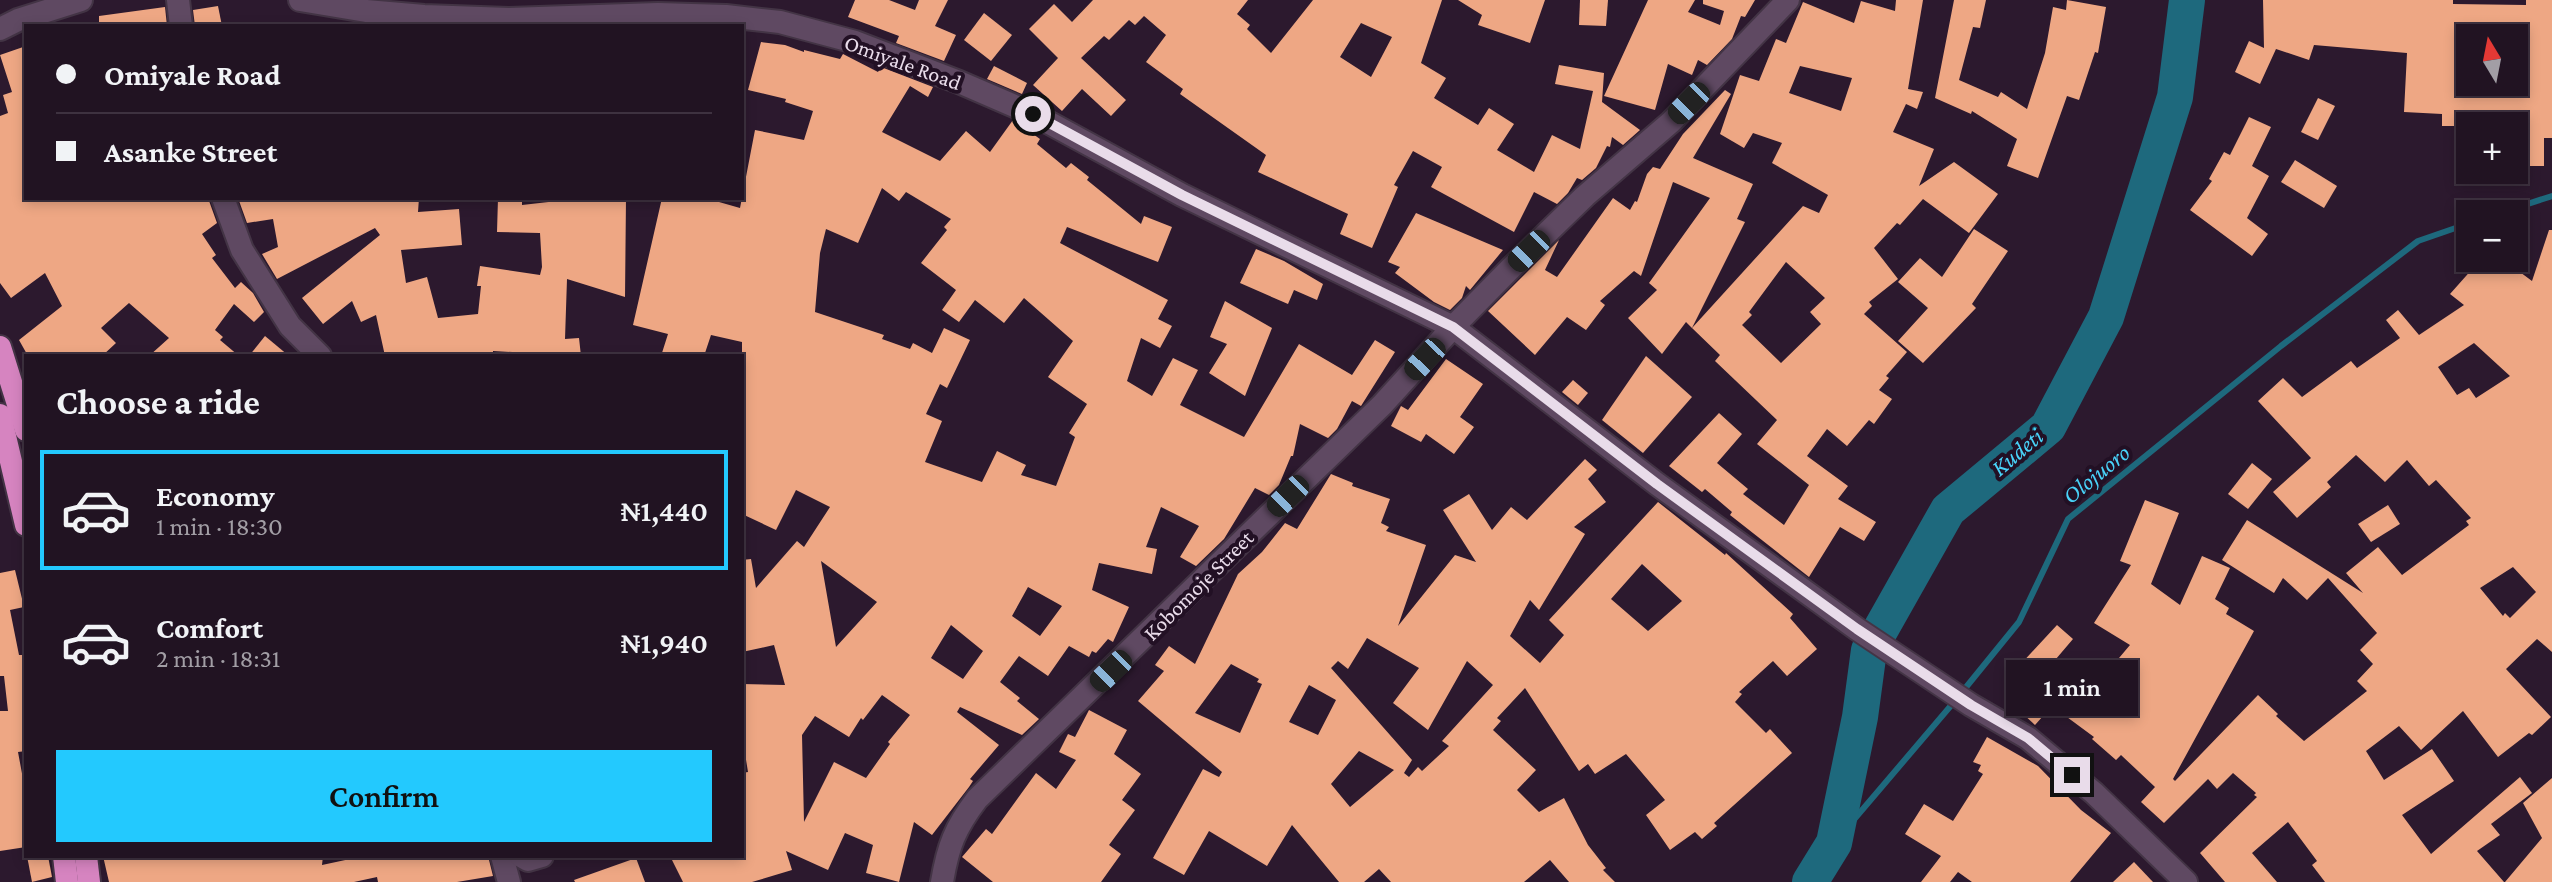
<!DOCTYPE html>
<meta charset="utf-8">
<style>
:root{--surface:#211322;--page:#2d202f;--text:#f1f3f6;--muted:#a29ea5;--line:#3e3240;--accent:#23c9fe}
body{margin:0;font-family:"Crimson Pro",serif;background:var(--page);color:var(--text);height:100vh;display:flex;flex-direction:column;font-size:30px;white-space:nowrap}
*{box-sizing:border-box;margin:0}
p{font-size:26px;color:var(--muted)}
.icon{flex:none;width:44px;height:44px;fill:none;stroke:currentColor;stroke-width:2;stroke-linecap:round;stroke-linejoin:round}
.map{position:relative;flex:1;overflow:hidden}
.side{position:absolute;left:24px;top:354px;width:720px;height:504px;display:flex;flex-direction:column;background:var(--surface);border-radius:0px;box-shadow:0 4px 12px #0003,0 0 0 2px var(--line)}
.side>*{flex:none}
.banner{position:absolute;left:24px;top:24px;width:720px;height:176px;border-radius:0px;box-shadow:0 4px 12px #0003,0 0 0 2px var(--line);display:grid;align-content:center;height:176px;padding:0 32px;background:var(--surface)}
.needle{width:52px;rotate:350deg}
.controls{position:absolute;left:2456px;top:24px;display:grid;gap:16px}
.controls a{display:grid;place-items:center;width:72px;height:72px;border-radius:0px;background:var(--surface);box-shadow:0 4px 12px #0003,0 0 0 2px var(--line);font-size:40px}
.end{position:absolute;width:36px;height:36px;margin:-18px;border:10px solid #e9dcea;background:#111;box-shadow:0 0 0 4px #111}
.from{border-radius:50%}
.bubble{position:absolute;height:56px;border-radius:0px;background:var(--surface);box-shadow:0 4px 12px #0003,0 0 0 2px var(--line);font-size:26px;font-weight:600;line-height:56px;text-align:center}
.car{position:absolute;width:24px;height:48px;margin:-24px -12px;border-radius:10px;box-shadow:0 0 6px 2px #0007;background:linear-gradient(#222 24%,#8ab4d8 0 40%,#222 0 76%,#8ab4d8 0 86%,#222 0)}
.banner b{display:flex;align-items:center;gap:28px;height:76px;font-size:30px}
.banner b+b{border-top:2px solid var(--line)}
.banner i{width:20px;height:20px;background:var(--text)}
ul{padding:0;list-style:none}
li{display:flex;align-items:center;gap:24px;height:120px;margin:0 16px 12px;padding:0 16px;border:4px solid transparent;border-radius:0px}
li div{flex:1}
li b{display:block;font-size:30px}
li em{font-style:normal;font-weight:600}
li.on{border-color:var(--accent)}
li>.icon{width:72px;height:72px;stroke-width:1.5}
h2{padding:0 32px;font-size:36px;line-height:96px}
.action{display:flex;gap:16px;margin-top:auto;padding:16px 32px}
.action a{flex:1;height:92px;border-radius:0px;background:var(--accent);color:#111;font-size:32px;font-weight:600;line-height:92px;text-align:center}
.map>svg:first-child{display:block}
</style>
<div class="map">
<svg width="2552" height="882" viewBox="0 0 2552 882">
<rect width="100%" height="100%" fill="#2c192e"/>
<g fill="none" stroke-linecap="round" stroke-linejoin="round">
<g stroke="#1e697d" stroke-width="6">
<polyline points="2497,214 2552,196"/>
<polyline points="1834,843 1954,702 2019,622 2068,519 2281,346 2418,241 2470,223"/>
</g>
<polyline stroke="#1e697d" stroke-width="36" points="1810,882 1834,843 1860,717 1869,650 1948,510 2048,427 2106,317 2175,97 2187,0"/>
</g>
<g fill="#eea784" fill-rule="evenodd">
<polygon points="855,0 889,0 915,10 919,0 948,0 935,26 956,35 944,61 896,43 899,36 848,17"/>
<path d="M1093,0H1248L1237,14L1250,25L1247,29L1271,53L1313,0H1442L1421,63L1446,78L1434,98L1478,125L1489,108L1514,124L1497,150L1534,172L1552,135L1580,149L1593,91L1555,84L1559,65L1604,73L1602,102L1640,130L1623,145L1612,137L1610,147L1607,146L1596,168L1582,180L1577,178L1568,193L1557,204L1534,192L1514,232L1431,187L1442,167L1413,151L1394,185L1398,187L1372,248L1340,234L1348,214L1258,172L1266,155L1180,94L1183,89L1146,62L1166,35L1144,16L1135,25L1129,20L1109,40L1104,36L1081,58L1126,100L1111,116L1082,89L1062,111L1033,85L1058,58L1029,29L1054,4L1072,22ZM1361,23L1392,37L1371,77L1340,57Z"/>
<polygon points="1458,0 1545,0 1530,43 1478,25 1482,15"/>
<polygon points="1580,0 1608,0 1606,26 1579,25"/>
<polygon points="1648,0 1695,0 1688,12 1720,25 1724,11 1703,4 1703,0 1755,0 1745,17 1741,16 1732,39 1707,65 1698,60 1692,75 1668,64 1655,110 1604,96"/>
<path d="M1896,0H1923L1908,89L1923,92L1917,109L1906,104L1893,132L1934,149L1919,186L1954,162L1998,194L1969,233L1923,199L1900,225L1897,223L1874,248L1898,279L1869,302L1872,306L1864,314L1907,352L1886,376L1889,378L1879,390L1892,399L1874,424L1869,420L1847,446L1827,429L1807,456L1848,486L1838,499L1876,522L1864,541L1840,527L1809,577L1730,515L1732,512L1705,489L1702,492L1669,466L1719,413L1742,434L1717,463L1748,489L1743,494L1784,525L1809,485L1757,444L1777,420L1715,361L1720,355L1692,328L1803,206L1819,213L1828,195L1772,163L1782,143L1753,133L1744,148L1720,134L1740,75L1759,81L1776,39L1786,43L1803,2L1854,23L1861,1L1895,11ZM1800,66L1852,78L1841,111L1789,93ZM1786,262L1825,298L1810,312L1821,324L1781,363L1742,325L1752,315L1749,312Z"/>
<polygon points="1954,0 1986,0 1980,28 1973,27 1959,80 1998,97 2001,92 2027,109 2045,53 2053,7 2066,10 2067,0 2106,7 2098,53 2095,52 2079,100 2067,96 2038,178 2007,166 2017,139 1972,111 1971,114 1935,98"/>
<path d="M2263,0H2453V4L2526,5V0H2552V138H2544V166H2523V126H2442V114L2404,112L2407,53L2314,45L2309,60L2276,49L2260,84L2235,72L2249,41L2264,48ZM2470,38H2522L2521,82H2470Z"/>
<polygon points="218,6 222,26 195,26 193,10"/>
<polygon points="165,7 167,26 99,26 99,16"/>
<polygon points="984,13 1012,35 991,61 964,40"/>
<path d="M761,42L785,45L804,52V50L840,59L843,54L878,72L881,67L933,87L928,97L910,86L882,132L940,161L966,131L990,152L1013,120L1040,139L1037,144L1066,168L1071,163L1089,177L1087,180L1141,224L1144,216L1172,227L1158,262L1067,227L1060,243L1168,300L1158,319L1172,326L1160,348L1141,338L1127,381L1152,396L1173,358L1198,370L1180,405L1244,437L1299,344L1352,375L1375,340L1395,352L1361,406L1352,401L1337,429L1328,438L1300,424L1293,456H1291L1279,485L1269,495L1255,488L1224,539L1196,566L1180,557L1199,526L1161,507L1146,547L1157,549L1152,574L1099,563L1092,590L1129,607L1113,642L1108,639L1096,653L1092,651L1089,657L1069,646L1048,676L1019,656L1000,682L1020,698L1017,701L1039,719L1022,735L960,707L957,712L999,745L970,779L973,781L969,787L932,835L914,822L899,882L866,873L873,845L845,833L828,870L786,851L792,870L752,882H683L670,856H701L702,860L716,856H742V773L748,772L742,735V684L785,685L774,645L742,652V560L751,559L756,588L797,541L804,547L830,507L796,490L776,530L742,514V342L711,335L704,356H661L668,334L633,325L662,198H705L740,208L755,130L804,140L813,111L785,102L786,99L748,90ZM882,188L899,201L906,192L951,219L944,227L947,230L921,263L956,290L942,310L959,322L975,300L1004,323L1024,298L1073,341L1048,377L1087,404L1069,433L1075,437L1056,486L1021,475L1026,465L997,451L982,482L925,462L942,421L926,414L940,384L947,388L970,340L944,328L932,353L913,343L910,349L882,339L884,335L815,312L820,253L826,229L858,243ZM821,561L877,602L836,647ZM1028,587L1062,606L1040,636L1012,616ZM951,625L983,651L963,679L931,658ZM882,695L910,715L888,742L890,744L866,778L834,762L804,822L802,735L815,716L849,737L861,718L863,720Z"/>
<polygon points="26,46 26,198 208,198 217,223 202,234 216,255 212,258 235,288 241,282 253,293 264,312 254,322 234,304 215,330 223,337 220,340 239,356 149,356 169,338 129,303 101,328 116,343 102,356 28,356 19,340 62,306 45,273 11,298 0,283 0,116 8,113 3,95 12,92 0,55"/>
<polygon points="994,66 1027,83 1022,94 987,79"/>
<polygon points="1725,90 1731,94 1693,158 1753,184 1737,219 1745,222 1692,328 1686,322 1662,354 1628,318 1657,290 1649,283 1710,198 1673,182 1641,276 1634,271 1600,301 1605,305 1586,330 1567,317 1535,355 1488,311 1559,240 1545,270 1557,277 1613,198 1630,210 1635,201 1637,202 1647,174 1653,167 1660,169 1683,134"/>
<polygon points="2318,98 2335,106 2318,140 2301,132"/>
<polygon points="2249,117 2271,127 2252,166 2269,176 2247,218 2268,234 2252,256 2190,210 2212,181 2209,179 2224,152 2230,155"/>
<polygon points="2295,160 2337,186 2324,208 2281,182"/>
<polygon points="238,198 419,198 418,212 459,209 462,245 401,250 406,283 427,277 438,318 478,314 481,286 477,286 480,266 540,275 542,267 540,233 497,232 498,198 522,198 522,205 584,198 626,198 625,297 567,279 565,339 579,338 581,356 493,351 493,356 385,356 376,315 361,322 352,301 323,324 302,298 380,235 375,228 277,279 262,254 278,247 273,219 247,223"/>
<polygon points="1416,213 1503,250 1470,290 1466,286 1462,298 1450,310 1434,302 1395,273 1400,267 1388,262"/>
<polygon points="1974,229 2008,251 1972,304 1976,308 1923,363 1898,341 1928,308 1898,282 1920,258 1942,277"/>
<path d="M2549,230H2552V652L2537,639L2506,669L2551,717L2532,735L2529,733L2498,757L2463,711L2421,750L2399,726L2366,751L2384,780L2432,749L2454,781L2402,815L2431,854L2520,777L2532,793L2491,824L2500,835L2477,851L2504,882H2325L2312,865L2317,861L2288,822L2252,853L2277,882H2225L2200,853L2257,797L2254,795L2256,793L2233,773L2217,789L2208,779L2164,823L2141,802L2155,787L2121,755L2116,760L2092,739L2094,737L2052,706L2035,725L2011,703L2034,679L2019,666L2057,625L2073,639L2050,666L2086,697L2130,645L2094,623L2131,565L2120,561L2145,500L2179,513L2151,584L2180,605L2202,556L2230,568L2215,599L2229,608L2226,614L2254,631L2173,779L2175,781L2258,695L2278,714L2276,716L2304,741L2367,691L2357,681L2373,664L2360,650L2377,633L2328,578L2307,600L2283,578L2274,593L2222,560L2230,547L2247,520L2363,593L2346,573L2378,547L2402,575L2469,525L2466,521L2471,518L2436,480L2429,486L2407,460L2385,482L2356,455L2327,482L2331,487L2297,518L2273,492L2311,458L2258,401L2283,378L2302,397L2351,361L2357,368L2400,338L2386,320L2398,310L2419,335L2464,305L2450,294L2482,258L2492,266L2501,258L2532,281ZM2474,343L2510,376L2476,398L2469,388L2457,395L2438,367ZM2513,567L2536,592L2510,618L2505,613L2503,616L2480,588Z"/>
<polygon points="1256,249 1284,261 1323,284 1317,300 1294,290 1288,304 1240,283"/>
<polygon points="1225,301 1272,328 1245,396 1209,373 1227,344 1210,337"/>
<polygon points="265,336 289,356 249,356"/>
<polygon points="1646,356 1692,397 1643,453 1602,420"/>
<polygon points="1446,359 1483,384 1460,417 1474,427 1454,454 1426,434 1421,442 1391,426 1401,406 1408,410"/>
<polygon points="1573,380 1588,393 1578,405 1562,392"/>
<path d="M1585,459L1597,470L1588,479L1606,502L1574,527L1585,534L1539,610L1530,600L1510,636L1540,663L1564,635L1549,620L1658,502L1725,555L1726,553L1793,614L1790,618L1817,649L1787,676L1773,661L1739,692L1742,694L1735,702L1766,733L1770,729L1792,753L1714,823L1717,826L1702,839L1695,832L1670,850L1646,815L1665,800L1626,754L1595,774L1588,764L1579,771L1525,688L1497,718L1501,721L1493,730L1536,770L1517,790L1539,812L1564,798L1588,845L1606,868L1603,870L1615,882H1569L1550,860L1524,882H1391L1379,869L1364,882H1339L1292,825L1267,866L1209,831L1184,875L1153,858L1203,769L1219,777L1222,772L1138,701L1164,671L1155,665L1169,646L1195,664L1238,574L1262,552L1285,523L1297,529L1331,474L1353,483L1352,486L1390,499L1381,523L1389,527L1386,531L1426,545L1398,626L1455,555L1476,562L1443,510L1469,494L1492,530L1511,507L1527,520ZM1642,564L1682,601L1648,631L1611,599ZM1367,638L1419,668L1393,703L1428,730L1467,661L1493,685L1442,741L1449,746L1422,771L1418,767L1409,777L1404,773L1412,760L1331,668L1338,661L1348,669ZM1231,664L1259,679L1257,682L1262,684L1240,733L1195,713ZM1309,685L1336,700L1318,735L1289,722ZM1359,751L1394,770L1350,807L1331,784Z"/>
<polygon points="2252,463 2272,479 2248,509 2228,494"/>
<polygon points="2388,505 2400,524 2371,542 2358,524"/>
<polygon points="15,570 24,607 10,610 19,655 23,655 26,678 26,751 18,752 26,795 26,847 0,851 0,711 8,711 4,676 0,676 0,573"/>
<polygon points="1089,710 1127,730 1114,754 1141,774 1122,800 1135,810 1109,845 1121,854 1101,882 993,882 962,857 986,829 992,834 1036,773 1056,789 1076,760 1059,752 1068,734 1075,737"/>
<polygon points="1987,737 2038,766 2081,810 2111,833 2070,882 1972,882 1958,872 1950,882 1921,882 1941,856 1905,834 1924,804 1953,821 1983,774 1978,771 1981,765 1973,762"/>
<polygon points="2552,778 2552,882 2505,882 2542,838 2523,803"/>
<polygon points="27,856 48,856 52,877 32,882"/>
<polygon points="103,856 323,856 322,865 364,856 488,856 493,876 457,882 378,882 377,877 354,882 109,882"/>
<polygon points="636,858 645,882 575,882 574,880"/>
<polygon points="2134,862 2153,882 2113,882"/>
</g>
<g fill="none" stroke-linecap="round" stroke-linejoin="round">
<defs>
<g id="minor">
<polyline points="178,0 181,26"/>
<polyline points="300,0 366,11 424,16 509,19 658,14 726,16 780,22 855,42 959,82 1033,114 1182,195 1453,327 1657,484 1857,629 1971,705 2028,738 2094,793 2186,882"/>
<polyline points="0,29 18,20 81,0"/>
<polyline points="223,198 242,250 290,326 320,356"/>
<polyline points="502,856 509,882"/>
<polyline points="521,856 528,860 542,856"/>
<path d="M942,882C948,846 955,828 977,799L1382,405L1453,327L1510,269L1585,196L1671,122L1788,0"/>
</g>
<g id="trunk">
<polyline points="0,347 26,430"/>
<polyline points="0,415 26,525"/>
<polyline points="64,856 67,882"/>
<polyline points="86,856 89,882"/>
</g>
</defs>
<use href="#minor" stroke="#433445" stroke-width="26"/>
<use href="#trunk" stroke="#433445" stroke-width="26"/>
<use href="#minor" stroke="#5f4962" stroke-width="22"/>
<use href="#trunk" stroke="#d684c0" stroke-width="22"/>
</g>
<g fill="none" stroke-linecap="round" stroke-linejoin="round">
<polyline stroke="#e9dcea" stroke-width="10" points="1033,114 1182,195 1453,327 1657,484 1857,629 1971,705 2028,738 2072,775"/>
</g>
<g text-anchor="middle" stroke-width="8" stroke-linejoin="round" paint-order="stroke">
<g font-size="22" fill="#e9dcea" stroke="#221024">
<text transform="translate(903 62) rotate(20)" y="8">Omiyale Road</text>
<text transform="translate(1198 585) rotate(-45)" y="8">Kobomoje Street</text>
</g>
<g font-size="24" font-style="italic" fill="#49d2f8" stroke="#221024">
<text transform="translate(2017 452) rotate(-40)" y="8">Kudeti</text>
<text transform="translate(2096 474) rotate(-39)" y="8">Olojuoro</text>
</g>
</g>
</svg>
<div class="controls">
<a><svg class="needle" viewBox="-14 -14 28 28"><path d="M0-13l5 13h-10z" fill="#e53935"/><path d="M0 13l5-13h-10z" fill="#a29ea5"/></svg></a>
<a>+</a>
<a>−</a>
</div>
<i class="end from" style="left:1033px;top:114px"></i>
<i class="end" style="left:2072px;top:775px"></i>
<div class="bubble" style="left:2006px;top:660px;width:132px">1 min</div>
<i class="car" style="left:1689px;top:103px;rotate:225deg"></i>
<i class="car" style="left:1529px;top:251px;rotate:226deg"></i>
<i class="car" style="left:1425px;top:359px;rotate:223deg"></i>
<i class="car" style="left:1288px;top:496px;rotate:226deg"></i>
<i class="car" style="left:1111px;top:671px;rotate:226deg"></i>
<div class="banner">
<b><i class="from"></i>Omiyale Road</b>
<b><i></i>Asanke Street</b>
</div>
<section class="side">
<h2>Choose a ride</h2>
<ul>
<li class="on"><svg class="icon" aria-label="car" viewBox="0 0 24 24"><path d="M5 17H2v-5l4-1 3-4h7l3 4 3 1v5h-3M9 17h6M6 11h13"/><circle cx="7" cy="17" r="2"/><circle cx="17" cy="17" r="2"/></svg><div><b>Economy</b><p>1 min · 18:30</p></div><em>₦1,440</em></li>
<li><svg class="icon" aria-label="car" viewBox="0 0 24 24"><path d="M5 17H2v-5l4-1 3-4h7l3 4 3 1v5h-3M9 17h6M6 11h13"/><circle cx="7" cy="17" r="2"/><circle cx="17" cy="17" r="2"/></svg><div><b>Comfort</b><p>2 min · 18:31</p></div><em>₦1,940</em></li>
</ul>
<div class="action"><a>Confirm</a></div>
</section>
</div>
